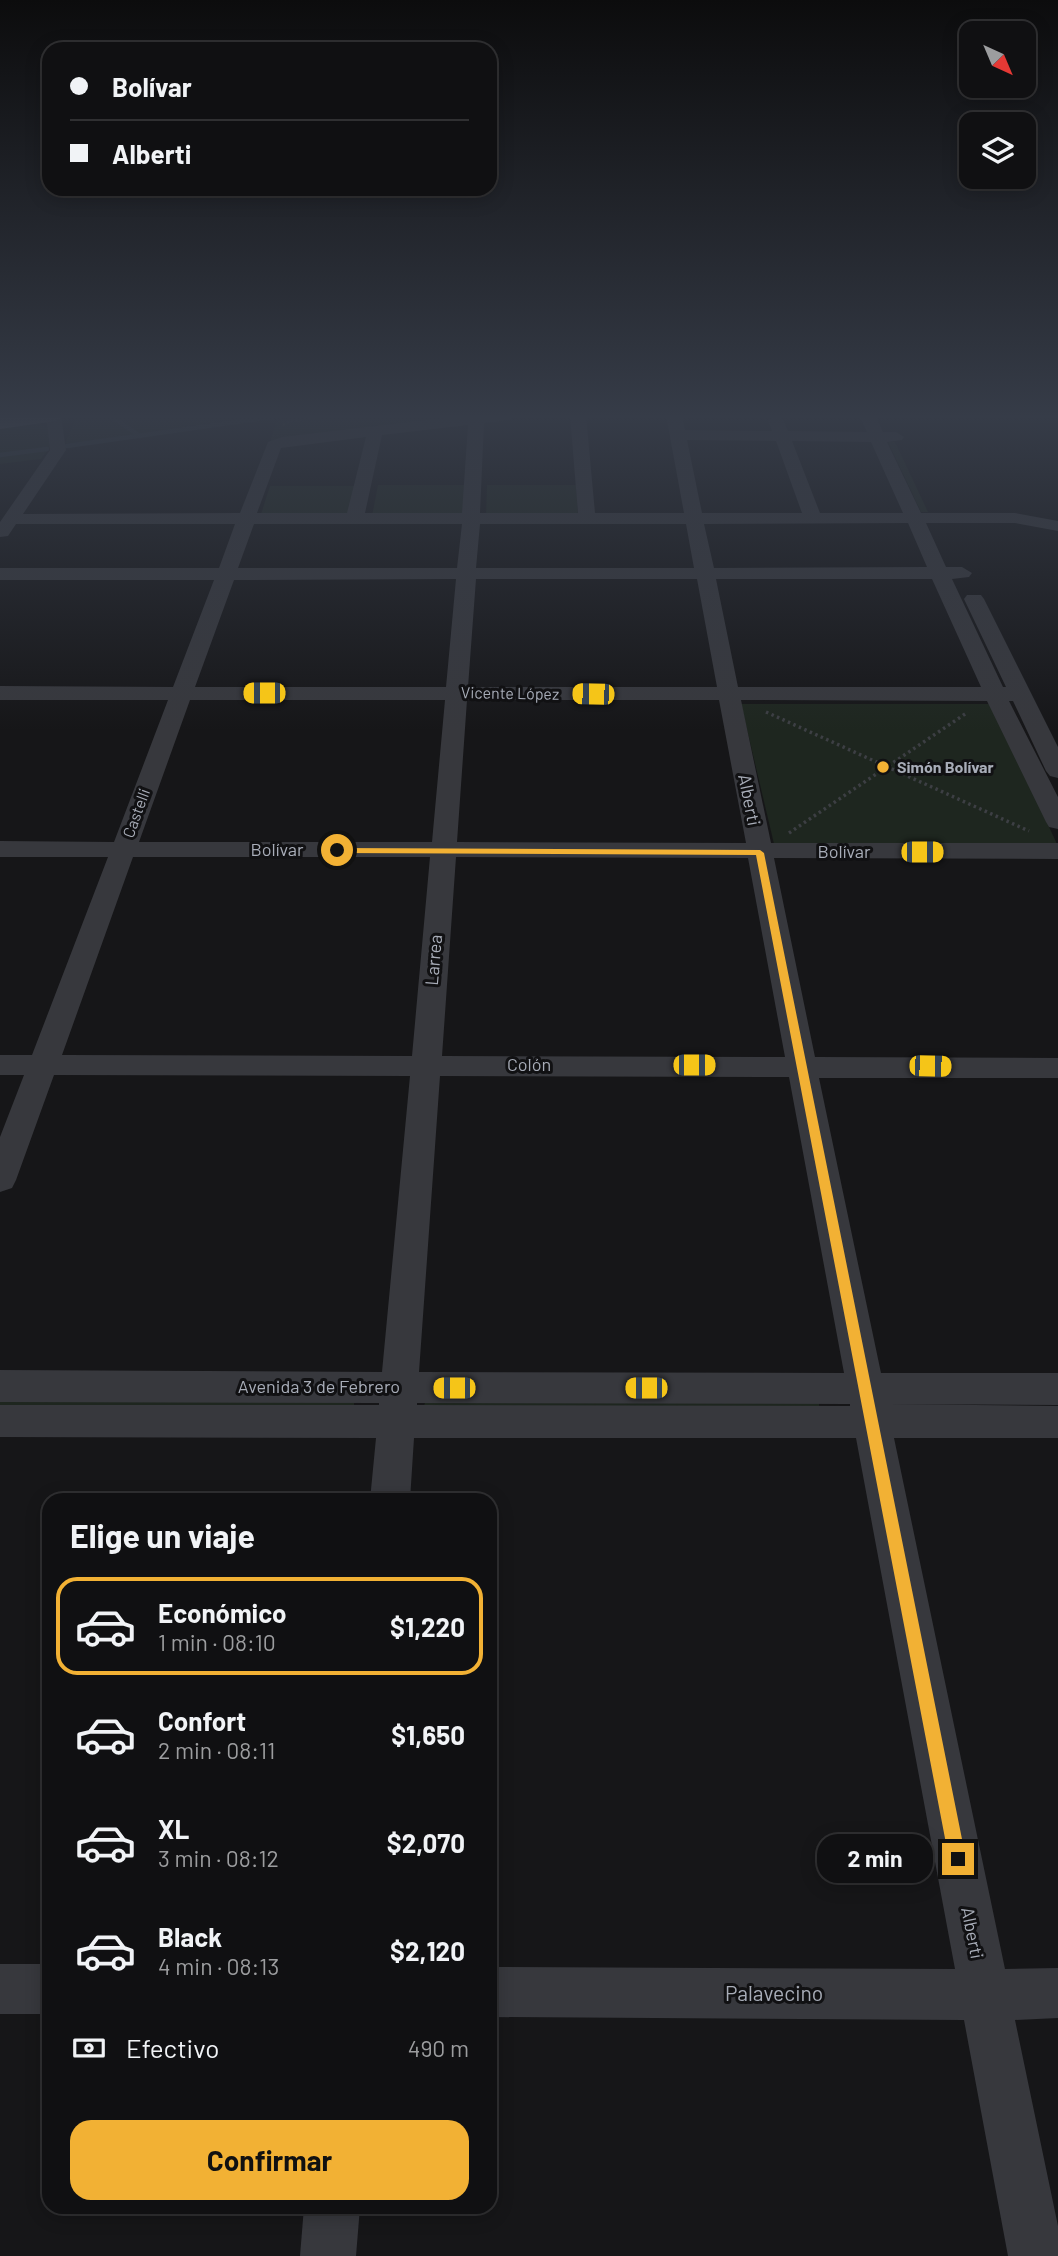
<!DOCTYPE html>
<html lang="es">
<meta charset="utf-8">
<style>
:root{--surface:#101012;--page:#1e1e20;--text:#f1f3f6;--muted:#9c9d9f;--line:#303032;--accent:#f2b134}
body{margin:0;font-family:Barlow,sans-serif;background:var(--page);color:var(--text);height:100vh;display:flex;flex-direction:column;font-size:26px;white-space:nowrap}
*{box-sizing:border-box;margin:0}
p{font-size:23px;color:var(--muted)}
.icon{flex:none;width:38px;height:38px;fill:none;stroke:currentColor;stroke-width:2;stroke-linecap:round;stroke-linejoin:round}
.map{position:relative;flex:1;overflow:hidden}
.panel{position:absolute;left:42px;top:1493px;width:455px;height:721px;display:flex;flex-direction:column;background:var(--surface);border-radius:21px;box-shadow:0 4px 18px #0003,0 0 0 2px var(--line)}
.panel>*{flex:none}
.top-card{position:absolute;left:42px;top:42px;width:455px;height:154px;border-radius:21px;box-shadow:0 4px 18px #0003,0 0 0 2px var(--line);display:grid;align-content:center;height:154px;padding:0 28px;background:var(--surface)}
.needle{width:46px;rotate:136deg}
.fabs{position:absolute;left:959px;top:21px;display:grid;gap:14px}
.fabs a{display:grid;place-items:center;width:77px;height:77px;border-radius:14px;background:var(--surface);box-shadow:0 4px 18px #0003,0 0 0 2px var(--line);font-size:35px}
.end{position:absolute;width:32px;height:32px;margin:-16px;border:9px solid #f2b134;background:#111;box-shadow:0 0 0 4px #111}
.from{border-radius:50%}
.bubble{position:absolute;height:49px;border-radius:21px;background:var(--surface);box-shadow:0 4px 18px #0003,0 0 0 2px var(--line);font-size:23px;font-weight:700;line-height:49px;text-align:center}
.car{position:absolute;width:21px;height:42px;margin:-21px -10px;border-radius:9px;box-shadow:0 0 5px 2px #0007;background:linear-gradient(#f5c518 24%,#345 0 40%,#f5c518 0 76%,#345 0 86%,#f5c518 0)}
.top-card b{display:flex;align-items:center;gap:24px;height:66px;font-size:26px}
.top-card b+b{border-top:2px solid var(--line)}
.top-card i{width:18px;height:18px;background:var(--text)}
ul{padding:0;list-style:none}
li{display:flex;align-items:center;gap:21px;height:98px;margin:0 14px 10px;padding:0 14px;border:4px solid transparent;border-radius:21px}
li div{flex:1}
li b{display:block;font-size:26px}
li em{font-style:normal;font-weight:700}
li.current{border-color:var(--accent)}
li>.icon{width:63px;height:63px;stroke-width:1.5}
h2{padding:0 28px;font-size:32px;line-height:84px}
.pay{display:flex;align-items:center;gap:18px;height:77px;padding:0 28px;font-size:26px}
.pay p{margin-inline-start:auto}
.action{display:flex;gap:14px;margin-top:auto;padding:14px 28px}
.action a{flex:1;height:80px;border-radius:21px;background:var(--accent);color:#111;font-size:28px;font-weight:700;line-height:80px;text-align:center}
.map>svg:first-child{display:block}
</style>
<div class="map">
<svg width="1058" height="2256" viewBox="0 0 1058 2256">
<rect width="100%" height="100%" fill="#161618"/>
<g fill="#1e261f">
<polygon points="86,415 261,415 71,444 65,443 77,416"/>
<polygon points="310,415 485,415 270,442 277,420"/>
<polygon points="39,424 47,427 50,447 41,459 0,464 0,428"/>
<polygon points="888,442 895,442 928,512 921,512"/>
<polygon points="378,485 466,485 464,516 372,516"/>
<polygon points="487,485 576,485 578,516 486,516"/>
<polygon points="270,486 359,486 352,517 260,517"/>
<polygon points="741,704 992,704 1057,844 774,844"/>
<polygon points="354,1400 354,1406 0,1408 0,1402"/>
<polygon points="819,1400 819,1406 424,1407 425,1402"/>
</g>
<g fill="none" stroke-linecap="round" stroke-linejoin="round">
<g stroke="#2c353c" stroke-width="4.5">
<polyline points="109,415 140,436"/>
<polyline points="67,446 285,415"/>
<polyline points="0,455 47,449"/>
</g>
<polyline stroke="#3d3f44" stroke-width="2.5" stroke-dasharray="2 2.5" stroke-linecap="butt" points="283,425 290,421 340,415"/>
<g stroke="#3d3f44" stroke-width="3.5" stroke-dasharray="2.5 3.5" stroke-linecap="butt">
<polyline points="766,712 1029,831"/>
<polyline points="789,833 968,712"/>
</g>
<g fill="#37383d" fill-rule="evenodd">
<path d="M46,415L61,416L66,450L23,514L240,513L268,442L282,437L469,415H518L510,420L484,423L480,513H578L570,415H586L595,513H684L666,415H682L685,430L772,431L768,420L776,415L782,417L788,431L867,432L859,415H875L883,432H896L904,437L902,440L887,442L921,513H1015L1058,521V531L1015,523H926L946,567H962L972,573L969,577L952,579L1003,687H1006L964,599L967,595H981L984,599L1058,747V778L1050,776L1046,771L1013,701H1009L1058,797V829L1049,827L1046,822L987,701L741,700L771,843H1058V859L774,858L815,1057L1058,1058V1078H819L881,1373H1058V1405L887,1404L1058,1406V1438H894L1005,1969L1058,1968V2018L1015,2020L1058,2226V2256H1008L964,2020L490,2017V1967L955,1969L856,1438H414L410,1500H370L376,1438L0,1437V1405H379V1403L0,1402V1370L382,1372L410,1076L54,1075L16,1180L12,1188L0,1192V1137L24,1075H0V1055H32L108,857H0V841L114,842L168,700H0V686L173,687L214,580H0V568H219L235,524H16L8,536L0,537V522L50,450ZM468,425L462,513H365L382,435ZM366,437L347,513H257L281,448ZM687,440L776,441L802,513H702ZM792,441L871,442L903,513H820ZM908,523L927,567L714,568L704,524ZM254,524H462L457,568H238ZM480,524H686L694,568H476ZM456,579L446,687H195L234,580ZM476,579H697L717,687H468ZM716,579H932L981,687H738ZM190,700H445L432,842H139ZM467,700H719L746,843L457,842ZM133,857H430L412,1056L62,1055ZM456,857L748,858L785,1057L442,1056ZM440,1076L789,1077L844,1373L419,1372ZM417,1403L850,1404V1406L417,1405Z"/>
<rect x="0" y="1964" width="49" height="50"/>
<polygon points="304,2207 360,2207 356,2256 300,2256"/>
</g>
<polygon fill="#63666e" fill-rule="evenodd" points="15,415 65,415 56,421 0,429 0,417"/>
</g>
<linearGradient id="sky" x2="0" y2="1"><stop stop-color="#0c0c0d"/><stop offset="0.57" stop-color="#363c48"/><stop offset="1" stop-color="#363c48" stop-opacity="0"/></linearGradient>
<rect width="1058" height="731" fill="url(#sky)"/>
<polygon fill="#f2b134" points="333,848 760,850 764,853 966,1859 964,1865 958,1867 952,1865 949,1859 756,855 337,853 332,850"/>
<circle fill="#f2b134" stroke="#111113" stroke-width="2.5" cx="883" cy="767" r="7"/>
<g text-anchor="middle" stroke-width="6" stroke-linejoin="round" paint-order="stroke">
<g font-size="16" fill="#a8adb8" stroke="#111113">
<text transform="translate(510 693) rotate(1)" y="6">Vicente López</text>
<text transform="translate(136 813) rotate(-70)" y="6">Castelli</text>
</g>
<g font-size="16" font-weight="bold" fill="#a8adb8" stroke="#111113" text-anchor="start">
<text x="897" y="773">Simón Bolívar</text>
</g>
<g font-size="18" fill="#a8adb8" stroke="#111113">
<text transform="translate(749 800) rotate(79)" y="6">Alberti</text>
<text x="277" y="856">Bolívar</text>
<text x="844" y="858">Bolívar</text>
<text transform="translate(434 960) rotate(-85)" y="6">Larrea</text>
<text x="529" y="1071">Colón</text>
<text x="319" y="1393">Avenida 3 de Febrero</text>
<text transform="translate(972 1933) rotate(79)" y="6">Alberti</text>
</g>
<g font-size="21" fill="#a8adb8" stroke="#111113">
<text x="774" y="2001">Palavecino</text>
</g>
</g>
</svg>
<div class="fabs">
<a><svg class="needle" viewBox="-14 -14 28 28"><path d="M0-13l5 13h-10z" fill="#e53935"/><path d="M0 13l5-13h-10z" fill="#9c9d9f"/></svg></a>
<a><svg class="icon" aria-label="layers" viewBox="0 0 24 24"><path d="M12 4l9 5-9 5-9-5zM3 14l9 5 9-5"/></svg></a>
</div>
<i class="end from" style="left:337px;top:850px"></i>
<i class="end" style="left:958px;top:1859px"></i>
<div class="bubble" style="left:817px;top:1834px;width:116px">2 min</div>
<i class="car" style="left:264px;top:693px;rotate:270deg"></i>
<i class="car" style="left:593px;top:694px;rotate:271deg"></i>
<i class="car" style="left:922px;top:852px;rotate:90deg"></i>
<i class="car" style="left:694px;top:1065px;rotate:90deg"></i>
<i class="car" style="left:930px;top:1066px;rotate:91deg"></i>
<i class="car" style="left:454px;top:1388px;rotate:270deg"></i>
<i class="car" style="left:646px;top:1388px;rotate:270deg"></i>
<div class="top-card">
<b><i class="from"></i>Bolívar</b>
<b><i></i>Alberti</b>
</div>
<section class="panel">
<h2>Elige un viaje</h2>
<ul>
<li class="current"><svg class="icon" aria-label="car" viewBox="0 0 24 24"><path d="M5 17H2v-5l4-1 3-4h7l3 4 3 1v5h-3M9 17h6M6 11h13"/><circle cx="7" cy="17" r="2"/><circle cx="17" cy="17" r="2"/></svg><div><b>Económico</b><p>1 min · 08:10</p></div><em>$1,220</em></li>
<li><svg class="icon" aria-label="car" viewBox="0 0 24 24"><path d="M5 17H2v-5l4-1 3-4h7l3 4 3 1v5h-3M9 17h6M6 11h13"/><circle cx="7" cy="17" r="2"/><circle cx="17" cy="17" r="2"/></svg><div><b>Confort</b><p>2 min · 08:11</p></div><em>$1,650</em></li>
<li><svg class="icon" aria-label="car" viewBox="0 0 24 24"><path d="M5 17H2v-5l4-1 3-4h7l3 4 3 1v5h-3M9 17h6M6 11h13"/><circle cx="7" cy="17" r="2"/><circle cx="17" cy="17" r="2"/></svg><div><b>XL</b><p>3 min · 08:12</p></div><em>$2,070</em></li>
<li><svg class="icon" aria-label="car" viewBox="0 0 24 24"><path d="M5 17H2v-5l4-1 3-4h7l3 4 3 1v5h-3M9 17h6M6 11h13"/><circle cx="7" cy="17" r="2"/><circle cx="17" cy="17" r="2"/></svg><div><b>Black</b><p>4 min · 08:13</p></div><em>$2,120</em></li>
</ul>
<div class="pay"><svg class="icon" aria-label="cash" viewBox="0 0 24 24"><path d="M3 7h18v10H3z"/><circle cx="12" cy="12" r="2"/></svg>Efectivo<p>490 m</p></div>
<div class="action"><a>Confirmar</a></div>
</section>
</div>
